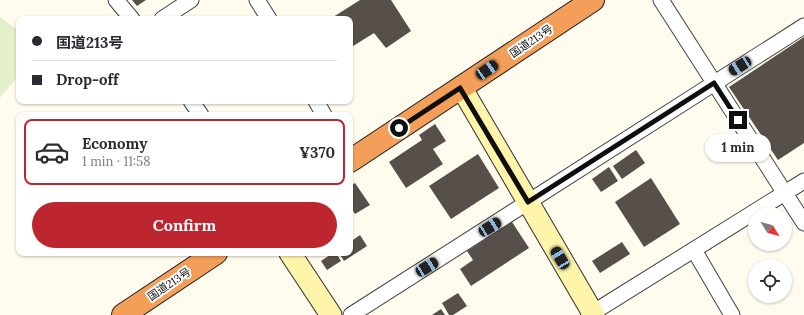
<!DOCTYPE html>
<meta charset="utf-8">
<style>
:root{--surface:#fff;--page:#f2f2f3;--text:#2b2b33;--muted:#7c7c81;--line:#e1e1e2;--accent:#bd262e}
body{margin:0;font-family:Lora,"Noto Sans JP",serif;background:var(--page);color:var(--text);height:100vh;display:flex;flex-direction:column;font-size:15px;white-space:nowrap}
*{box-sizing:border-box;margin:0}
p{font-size:13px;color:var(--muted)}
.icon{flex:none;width:22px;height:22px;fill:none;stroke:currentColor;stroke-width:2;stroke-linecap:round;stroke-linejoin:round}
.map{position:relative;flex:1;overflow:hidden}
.drawer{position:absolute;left:16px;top:112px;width:337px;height:144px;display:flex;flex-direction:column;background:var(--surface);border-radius:8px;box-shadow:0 1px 3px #0004}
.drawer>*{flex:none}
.banner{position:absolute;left:16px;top:16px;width:337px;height:88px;border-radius:8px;box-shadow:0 1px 3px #0004;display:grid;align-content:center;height:88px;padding:0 16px;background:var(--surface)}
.needle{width:26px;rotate:127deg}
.fabs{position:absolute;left:748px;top:207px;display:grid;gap:8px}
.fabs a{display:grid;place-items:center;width:44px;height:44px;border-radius:50%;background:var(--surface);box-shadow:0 1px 3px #0004;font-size:20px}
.end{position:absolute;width:18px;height:18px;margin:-9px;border:5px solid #0e0e0e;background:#fff;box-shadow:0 0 0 2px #fff}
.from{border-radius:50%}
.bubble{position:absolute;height:28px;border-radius:14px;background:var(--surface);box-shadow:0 1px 3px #0004;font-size:13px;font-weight:800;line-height:28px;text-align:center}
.car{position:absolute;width:12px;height:24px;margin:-12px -6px;border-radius:5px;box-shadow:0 0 3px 1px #0007;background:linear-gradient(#222 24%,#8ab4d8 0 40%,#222 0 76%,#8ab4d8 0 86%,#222 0)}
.banner b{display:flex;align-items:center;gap:14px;height:38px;font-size:15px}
.banner b+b{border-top:1px solid var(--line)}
.banner i{width:10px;height:10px;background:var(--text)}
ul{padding:7px 0 0;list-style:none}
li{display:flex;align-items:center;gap:12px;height:66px;margin:0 8px 6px;padding:0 8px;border:2px solid transparent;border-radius:8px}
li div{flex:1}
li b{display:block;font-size:15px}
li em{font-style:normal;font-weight:800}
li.active{border-color:var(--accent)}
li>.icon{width:36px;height:36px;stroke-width:1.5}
.button{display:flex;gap:8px;margin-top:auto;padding:8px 16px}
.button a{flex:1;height:46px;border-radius:24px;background:var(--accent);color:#fff;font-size:16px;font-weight:800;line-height:46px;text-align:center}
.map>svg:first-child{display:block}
</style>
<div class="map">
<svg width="804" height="315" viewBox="0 0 804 315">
<rect width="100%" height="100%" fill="#fffcef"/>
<polygon fill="#e3f0ca" points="0,17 19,31 19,75 0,98"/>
<g fill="#574f4a">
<polygon points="132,0 146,0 137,6"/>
<polygon points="360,0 391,0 411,31 386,48 374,33 350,48 350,19 330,19"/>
<polygon points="804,37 804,143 778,160 729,87"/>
<polygon points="435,124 446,141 433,149 443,164 406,188 389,162 422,140 419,135"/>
<polygon points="636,150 645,163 622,179 613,166"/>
<polygon points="478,154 499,188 451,219 429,186"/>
<polygon points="609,167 618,181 601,192 592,179"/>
<polygon points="651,178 680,224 644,247 615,202"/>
<polygon points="355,183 370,205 355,214 350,206 350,186"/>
<polygon points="512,222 529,248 471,286 460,269 473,260 467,251"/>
<polygon points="360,235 367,246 344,261 339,253 350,253 350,242"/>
<polygon points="622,242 630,254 600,273 592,261"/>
<polygon points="333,253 336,253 341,261 327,270 321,261"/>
<polygon points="458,293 467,306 453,315 449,315 442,303"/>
<polygon points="441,309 445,315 432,315"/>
</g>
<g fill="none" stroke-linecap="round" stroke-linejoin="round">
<defs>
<g id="street">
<polyline points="116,0 132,19"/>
<polyline points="257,0 269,19"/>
<polyline points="661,0 804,223"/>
<polyline points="162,19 191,0"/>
<polyline points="191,101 201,115"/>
<polyline points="316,101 324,115"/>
<polyline points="694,250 732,315"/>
<polyline points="351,315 804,26"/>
<polyline points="589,315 804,181"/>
</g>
<g id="secondary">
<polyline points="461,87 594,315"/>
<polyline points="290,253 331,315"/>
</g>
<g id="highway">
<polyline points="350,161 593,0"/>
<polyline points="123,315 216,253"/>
</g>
</defs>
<use href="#street" stroke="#414141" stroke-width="17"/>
<use href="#secondary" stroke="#303030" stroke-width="23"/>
<use href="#highway" stroke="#1f1f1f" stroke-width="24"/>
<use href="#street" stroke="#fff" stroke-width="15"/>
<use href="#secondary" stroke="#fef5ab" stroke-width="21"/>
<use href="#highway" stroke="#f39e59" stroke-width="22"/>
</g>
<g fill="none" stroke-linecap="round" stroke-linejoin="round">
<polyline stroke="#0e0e0e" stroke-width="5" points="399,128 460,88 528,202 714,83 738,120"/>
</g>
<g text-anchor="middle" stroke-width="4" stroke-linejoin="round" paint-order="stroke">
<g font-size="11" fill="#0e0e0e" stroke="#fff">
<text transform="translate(531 41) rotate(-34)" y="4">国道213号</text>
<text transform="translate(169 284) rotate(-34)" y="4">国道213号</text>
</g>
</g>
</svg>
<div class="fabs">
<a><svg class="needle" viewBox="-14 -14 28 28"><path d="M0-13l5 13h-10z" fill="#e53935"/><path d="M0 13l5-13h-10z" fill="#7c7c81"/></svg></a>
<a><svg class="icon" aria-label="locate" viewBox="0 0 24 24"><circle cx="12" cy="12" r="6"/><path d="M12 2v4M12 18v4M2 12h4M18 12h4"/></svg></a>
</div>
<i class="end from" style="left:399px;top:128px"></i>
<i class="end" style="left:738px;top:120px"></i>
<div class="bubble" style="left:705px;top:134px;width:66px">1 min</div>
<i class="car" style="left:740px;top:66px;rotate:238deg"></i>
<i class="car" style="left:487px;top:70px;rotate:56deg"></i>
<i class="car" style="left:490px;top:227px;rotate:58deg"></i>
<i class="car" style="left:560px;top:258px;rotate:329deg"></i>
<i class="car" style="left:427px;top:267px;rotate:58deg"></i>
<div class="banner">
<b><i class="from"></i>国道213号</b>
<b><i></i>Drop-off</b>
</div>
<section class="drawer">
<ul>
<li class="active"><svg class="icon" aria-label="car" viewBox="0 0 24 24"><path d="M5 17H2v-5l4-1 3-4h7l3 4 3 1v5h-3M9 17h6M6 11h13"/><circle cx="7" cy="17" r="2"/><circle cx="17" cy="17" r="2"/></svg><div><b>Economy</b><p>1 min · 11:58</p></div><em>¥370</em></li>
</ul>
<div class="button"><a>Confirm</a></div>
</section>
</div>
